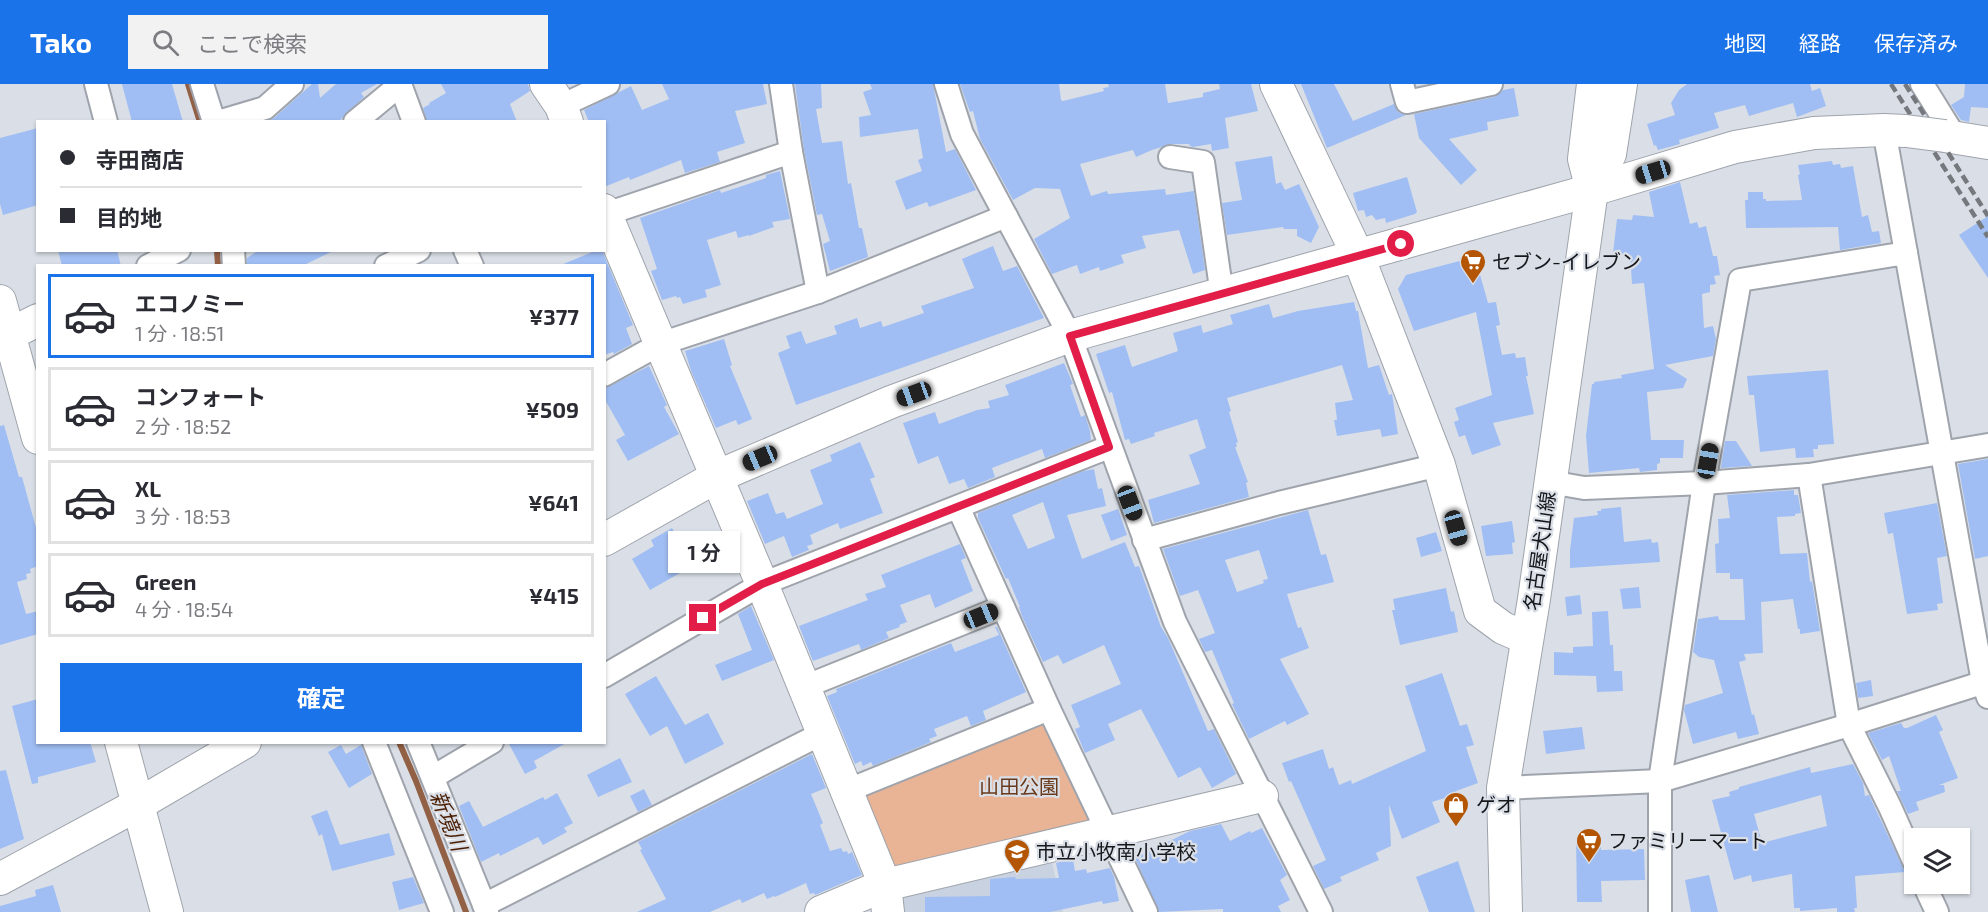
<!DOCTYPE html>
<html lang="ja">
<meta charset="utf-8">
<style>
:root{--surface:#fff;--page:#f2f2f3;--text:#2b2b33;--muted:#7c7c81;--line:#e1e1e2;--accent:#1a73e8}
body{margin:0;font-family:"Exo 2","Noto Sans JP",sans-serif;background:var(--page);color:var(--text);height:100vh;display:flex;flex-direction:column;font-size:22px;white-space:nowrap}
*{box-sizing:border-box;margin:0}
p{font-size:20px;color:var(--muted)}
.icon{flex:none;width:33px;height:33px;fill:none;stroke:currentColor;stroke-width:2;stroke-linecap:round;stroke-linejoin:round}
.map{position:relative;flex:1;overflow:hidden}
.drawer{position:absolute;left:36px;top:180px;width:570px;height:480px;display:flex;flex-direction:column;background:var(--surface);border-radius:0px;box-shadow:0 2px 4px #0004}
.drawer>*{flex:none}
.hud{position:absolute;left:36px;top:36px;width:570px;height:132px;border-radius:0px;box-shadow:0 2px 4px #0004;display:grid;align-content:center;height:132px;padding:0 24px;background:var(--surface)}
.fabs{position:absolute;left:1904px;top:744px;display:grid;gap:12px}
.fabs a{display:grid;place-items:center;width:66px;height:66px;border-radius:0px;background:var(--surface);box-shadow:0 2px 4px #0004;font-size:30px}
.end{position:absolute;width:27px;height:27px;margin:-14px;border:8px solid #e11d48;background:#fff;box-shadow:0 0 0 3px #fff}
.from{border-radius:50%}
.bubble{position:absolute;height:42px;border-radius:0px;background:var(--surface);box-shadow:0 2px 4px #0004;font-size:20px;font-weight:700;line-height:42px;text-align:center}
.car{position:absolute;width:18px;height:36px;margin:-18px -9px;border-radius:8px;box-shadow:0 0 4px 2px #0007;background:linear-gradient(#222 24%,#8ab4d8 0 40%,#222 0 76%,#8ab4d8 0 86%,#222 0)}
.hud b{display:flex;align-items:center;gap:21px;height:57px;font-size:22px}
.hud b+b{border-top:2px solid var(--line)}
.hud i{width:15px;height:15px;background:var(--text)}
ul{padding:10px 0 0;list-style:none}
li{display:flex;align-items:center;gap:18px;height:84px;margin:0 12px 9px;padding:0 12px;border:3px solid var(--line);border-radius:0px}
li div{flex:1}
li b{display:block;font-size:22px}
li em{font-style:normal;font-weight:700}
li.current{border-color:var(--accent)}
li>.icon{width:54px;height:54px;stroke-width:1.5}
.button{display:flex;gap:12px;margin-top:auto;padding:12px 24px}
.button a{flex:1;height:69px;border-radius:0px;background:var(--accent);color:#fff;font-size:24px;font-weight:700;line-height:69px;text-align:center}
header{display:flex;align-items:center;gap:36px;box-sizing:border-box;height:84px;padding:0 30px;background:var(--accent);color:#fff}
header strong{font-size:28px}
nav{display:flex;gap:33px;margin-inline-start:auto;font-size:21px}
.search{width:420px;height:54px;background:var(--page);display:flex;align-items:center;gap:15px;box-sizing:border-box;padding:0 21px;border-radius:0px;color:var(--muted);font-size:22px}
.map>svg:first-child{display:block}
</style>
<header>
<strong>Tako</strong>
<div class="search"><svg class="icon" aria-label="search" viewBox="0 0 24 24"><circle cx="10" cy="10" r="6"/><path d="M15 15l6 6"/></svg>ここで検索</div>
<nav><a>地図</a><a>経路</a><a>保存済み</a></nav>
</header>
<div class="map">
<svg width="1988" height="828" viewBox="0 0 1988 828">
<rect width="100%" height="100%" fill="#dadfe7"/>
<polygon fill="#c9d2e1" points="1051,774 1063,828 902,828 901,815 906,809"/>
<polygon fill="#e9b395" points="1039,639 1049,643 1090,732 1086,740 893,786 865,717 868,708"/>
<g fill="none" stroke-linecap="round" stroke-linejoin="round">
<g stroke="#926044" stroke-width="6">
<polyline points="188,0 200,38"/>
<polyline points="217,166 218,182"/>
<polyline points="399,658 416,697 466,828"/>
</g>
</g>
<g fill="#a0bef3" fill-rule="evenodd">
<polygon points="122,0 172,0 183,38 132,38"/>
<polygon points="312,0 318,0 320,14 336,0 377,0 361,9 364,13 338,38 267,38 274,34"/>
<polygon points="441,0 528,0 530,7 510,20 517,38 427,38 423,24 430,20 429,19 446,9"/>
<polygon points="662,0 763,0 767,20 735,27 745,59 717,68 720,78 685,89 681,76 630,96 629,93 604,103 604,38 589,38 584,26 631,2 642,26 669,15"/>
<polygon points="795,0 821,0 822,24 816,25 822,59 842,57 848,100 851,99 859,144 862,144 868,173 830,187 823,160 830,157 822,130 817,131 804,66"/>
<polygon points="870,0 933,0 946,68 955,65 976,106 929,123 927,118 906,126 895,97 922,87 918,76 923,74 918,45 860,53 859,33 871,31 863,8 872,5"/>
<polygon points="960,0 1059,0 1061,16 1063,17 1104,7 1103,4 1109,3 1108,0 1165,0 1168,19 1203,13 1203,9 1220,5 1219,0 1251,0 1258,27 1225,34 1229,64 1212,67 1211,60 1193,63 1190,62 1189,60 1171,60 1152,66 1136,73 1133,66 1080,80 1091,112 1107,107 1108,110 1165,105 1166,111 1194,107 1205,186 1193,190 1179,146 1142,152 1146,164 1121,171 1124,179 1100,187 1099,183 1080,190 1077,181 1052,190 1034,155 1070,134 1060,105 1035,104 1013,116 980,55 973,27 970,28"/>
<polygon points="1301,0 1334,0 1353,37 1394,20 1398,28 1406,31 1327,64"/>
<polygon points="1687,0 1810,0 1812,7 1820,4 1826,22 1797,33 1793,19 1749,32 1745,21 1714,29 1719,44 1679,56 1680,60 1658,66 1656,61 1654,62 1647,40 1675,31 1671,19 1679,6"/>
<polygon points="1965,0 1988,0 1988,24 1971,23 1969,38 1961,36 1951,21 1964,13"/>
<polygon points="1514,4 1519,32 1487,38 1488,46 1449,55 1477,86 1461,101 1419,54 1414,30 1494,13 1503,6"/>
<polygon points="38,44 38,121 3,131 0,120 0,54"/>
<polygon points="1272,72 1276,100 1281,98 1285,106 1299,100 1319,143 1311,159 1297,152 1297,145 1284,145 1283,143 1227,151 1222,119 1242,116 1235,78"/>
<polygon points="1832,77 1833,81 1840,80 1841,84 1853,82 1862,133 1868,131 1872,148 1879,147 1881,159 1840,166 1838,143 1746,144 1745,116 1748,116 1748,108 1763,108 1763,115 1766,115 1766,117 1802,116 1798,91 1800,90 1798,81"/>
<polygon points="780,87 790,135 772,138 774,143 749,152 749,151 738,154 736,147 707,156 721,201 705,206 707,213 683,220 680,213 677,214 676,212 662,216 651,187 657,185 640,134 720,106 721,109 766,94 766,91"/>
<polygon points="1407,93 1417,128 1415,130 1386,139 1385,134 1376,136 1372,131 1366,133 1364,126 1358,127 1353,109"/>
<polygon points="1680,98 1690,140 1697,138 1699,144 1706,142 1713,172 1717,172 1720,191 1714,192 1716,200 1710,201 1710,208 1702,210 1704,244 1713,242 1716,255 1713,272 1665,281 1687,295 1683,304 1647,308 1651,356 1684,356 1683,374 1660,374 1660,379 1657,380 1657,386 1640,388 1639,384 1589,389 1586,352 1592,300 1594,300 1594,298 1622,294 1621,291 1654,285 1644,199 1632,200 1630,171 1613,169 1617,135 1632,136 1633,131 1654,133 1649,108"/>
<polygon points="1988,132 1988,194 1959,151"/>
<polygon points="993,162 1003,187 1017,182 1044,234 796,321 778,269 790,264 786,252 801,247 806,260 837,250 834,242 857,234 860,244 881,237 883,243 924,229 921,222 974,204 962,175"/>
<polygon points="58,166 117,166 121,182 62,182"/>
<polygon points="259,166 335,166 302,182 247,182 247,174"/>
<polygon points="597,166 602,166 633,241 626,244 632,260 614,270 613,268 604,271 604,182 561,181"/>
<polygon points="1475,173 1488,219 1496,218 1500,241 1496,242 1502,271 1515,269 1516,274 1525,273 1528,292 1526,292 1534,330 1493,339 1501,361 1472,371 1465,351 1459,353 1454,338 1459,336 1455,324 1492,311 1476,228 1414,247 1398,205 1406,191"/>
<polygon points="1354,218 1356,227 1358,227 1368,284 1379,281 1389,311 1392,310 1398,350 1382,353 1380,345 1337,352 1334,336 1337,336 1335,319 1353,316 1342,281 1227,314 1231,327 1229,328 1238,358 1236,359 1237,363 1235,363 1248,398 1246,399 1249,413 1154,439 1148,416 1200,400 1189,371 1206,364 1197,335 1154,349 1155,352 1131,360 1129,355 1125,356 1112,308 1109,309 1096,270 1125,261 1132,283 1178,267 1173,249 1201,241 1203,249 1233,240 1230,231 1269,220 1273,234 1298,227"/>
<polygon points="724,255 732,281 730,282 752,335 738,341 736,336 716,344 691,287 685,267"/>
<polygon points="1064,279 1073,300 1070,301 1081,333 1085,331 1090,347 1091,356 1045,374 1042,365 992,384 995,393 968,404 964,395 949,400 938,372 918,380 903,339 935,328 939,340 977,326 990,324 988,317 1009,311 1005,301"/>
<polygon points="649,282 667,321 664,323 679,350 628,377 616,356 625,351 604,314 604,305"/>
<polygon points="1828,286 1834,360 1818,361 1818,365 1813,365 1814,373 1796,374 1795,364 1760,368 1754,311 1749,311 1747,292"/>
<polygon points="4,341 19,393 22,393 38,451 38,482 30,485 31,489 26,490 27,495 17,498 26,530 38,527 38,550 0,561 0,342"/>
<polygon points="1725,357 1736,357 1752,382 1721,384"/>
<polygon points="860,358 875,393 870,395 883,429 840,445 838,439 810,451 813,460 807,462 809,466 792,473 784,452 765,460 747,417 768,409 776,430 784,428 787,435 823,420 810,386 832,377 830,371"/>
<polygon points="1988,375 1988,472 1975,475 1958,380"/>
<path d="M1094,385L1098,405L1102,404L1106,422L1067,431L1082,475L1125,458L1135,483L1139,482L1161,543L1168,554L1208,647L1214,645L1236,690L1212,704L1200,683L1178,694L1141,625L1108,640L1115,656L1085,669L1075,645L1080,643L1071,621L1121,600L1104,561L1063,580L1058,571L1043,578L1022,532L1019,523H1020L1008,494L1006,495L978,434V429L1084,387ZM1043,418L1055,454L1028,465L1012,431Z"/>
<polygon points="1794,406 1794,411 1798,411 1801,429 1795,430 1795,432 1777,433 1780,470 1807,469 1810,498 1812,497 1820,547 1800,550 1800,545 1798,545 1793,515 1761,518 1763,569 1744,570 1746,576 1739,578 1752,631 1754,630 1759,650 1738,655 1736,648 1693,660 1684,626 1685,621 1723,609 1714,576 1699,573 1693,568 1698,535 1718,532 1719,536 1745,536 1743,495 1730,495 1730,489 1716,489 1715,460 1719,459 1718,435 1730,434 1727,411"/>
<polygon points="1937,419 1947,472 1937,474 1943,519 1937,520 1938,526 1907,530 1893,449 1888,450 1884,429"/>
<polygon points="1621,423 1624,458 1651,455 1652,459 1658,458 1660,478 1570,484 1570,466 1574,434 1598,431 1597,427 1601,427 1601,425"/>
<polygon points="1118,425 1127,451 1111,457 1101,431"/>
<path d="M1308,426L1321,471L1326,470L1334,498L1287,510L1298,544L1301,543L1309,564L1280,575L1309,630L1287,641L1285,637L1249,655L1232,620L1234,619L1212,566L1205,568L1199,555L1215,549L1198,506L1180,512L1163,465ZM1259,466L1268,495L1263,496L1264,499L1237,508L1225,476Z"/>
<polygon points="1512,437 1515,458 1512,459 1513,470 1486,472 1481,442"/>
<polygon points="672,444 690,474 684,478 687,485 650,506 632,475 654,462 651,456"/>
<polygon points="1436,448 1442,467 1421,473 1416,454"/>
<polygon points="960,460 966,474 961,476 973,507 935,524 930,510 900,521 907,538 899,541 900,543 886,548 889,554 861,566 859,560 813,577 799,542 868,516 865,510 886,503 881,491"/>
<polygon points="1639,503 1641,524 1623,525 1620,505"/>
<polygon points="1446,504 1451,528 1454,527 1458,548 1400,561 1392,526 1395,526 1393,515"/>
<polygon points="1580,511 1582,530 1567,532 1565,513"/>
<polygon points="751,522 774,576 722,597 715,581 752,566 738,530"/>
<polygon points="1608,527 1610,561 1613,561 1614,587 1622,587 1623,607 1597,608 1596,592 1554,591 1554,568 1573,569 1573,563 1593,562 1592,528"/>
<polygon points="995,543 997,543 1026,608 983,627 986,636 971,642 967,632 934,645 937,652 929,655 931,658 873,682 871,678 863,682 861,677 855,680 827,612 837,608 836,605 951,559 955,568 999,551"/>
<polygon points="1442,589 1460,642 1467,640 1474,661 1466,663 1478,699 1456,707 1457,710 1432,718 1440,738 1402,755 1389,721 1391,762 1376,769 1379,776 1340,793 1342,797 1324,805 1313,782 1326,776 1291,697 1289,698 1282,679 1323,665 1329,685 1333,683 1339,701 1351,696 1352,700 1426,667 1405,602"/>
<polygon points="656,592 685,641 708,629 724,660 685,680 667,642 650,652 625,610"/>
<polygon points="1871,596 1873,612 1858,614 1856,599"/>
<polygon points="38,615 38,658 90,658 96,678 38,693 38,699 32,700 12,622"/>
<polygon points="1936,631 1943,646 1939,648 1958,694 1939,701 1944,701 1945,708 1916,718 1919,726 1908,730 1897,707 1901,707 1889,672 1882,676 1868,649 1901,639 1904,644 1907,644"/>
<polygon points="1582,643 1585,665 1546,670 1543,647"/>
<polygon points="508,658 568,658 534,677 537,684 525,690"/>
<polygon points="341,661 346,670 361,661 372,690 349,704 328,668"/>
<polygon points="812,670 826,704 811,710 823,739 820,741 830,767 841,764 843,768 847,767 848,770 852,768 862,791 815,811 814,809 810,810 806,799 775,813 774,812 767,815 764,809 742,819 740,815 710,828 637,828 666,815 640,766 642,765 638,758"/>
<polygon points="620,674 632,698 598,713 587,691"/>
<path d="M1853,680L1863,699L1865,712L1869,711L1905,788L1855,792L1857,824H1854L1855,828H1837V824L1800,827V824H1794L1792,790L1752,798L1751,791L1734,796L1712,716L1730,712L1729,708L1739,705V703L1810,683L1811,689ZM1821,711L1827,742L1762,759L1754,730Z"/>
<polygon points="6,686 24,755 0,765 0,687"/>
<polygon points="644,705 652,721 638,728 630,712"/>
<polygon points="557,709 573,739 564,744 567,748 543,761 538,753 500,772 499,769 481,778 459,722 469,717 483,743 543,713 545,716"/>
<polygon points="327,726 340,761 389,749 395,771 332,787 322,750 319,752 311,732"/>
<polygon points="1221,740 1230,757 1250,747 1251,749 1262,744 1287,791 1280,796 1290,816 1278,822 1281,828 1223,828 1223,825 1159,828 1135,774 1190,747"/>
<polygon points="1576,754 1601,754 1601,766 1644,765 1645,796 1601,797 1602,818 1577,818"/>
<polygon points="1073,775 1075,787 1086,785 1087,789 1110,784 1114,793 1119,817 1103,820 1102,817 1050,828 925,828 925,813 990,812 990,795 1015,793 1016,795 1059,794 1056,779"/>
<polygon points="1458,777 1475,828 1429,828 1416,793"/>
<polygon points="1709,791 1718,828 1691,828 1685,796"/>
<polygon points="413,793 424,819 399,826 392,798"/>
<polygon points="53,801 61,828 0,828 0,822 36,812 35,806"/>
</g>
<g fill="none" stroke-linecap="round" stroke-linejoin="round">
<defs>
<g id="street">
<polyline points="96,0 106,38"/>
<polyline points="202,0 214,38"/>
<polyline points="400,0 414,38"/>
<polyline points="781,0 791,68 818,208"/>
<polyline points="946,0 962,50 1070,252 1175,538 1321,828"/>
<polyline points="1402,0 1407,18 1491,0"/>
<polyline points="1922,0 1955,53"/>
<polyline points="561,22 608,0"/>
<polyline points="218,38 265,24 292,0"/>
<polyline points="355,38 401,0"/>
<polyline points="1884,46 1906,169"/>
<polyline points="1170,73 1203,78 1222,211"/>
<polyline points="606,130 791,68"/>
<polyline points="233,166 234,182"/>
<polyline points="465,166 472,182"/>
<polyline points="148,182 179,166"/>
<polyline points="386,182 419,166"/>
<polyline points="604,291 660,260 818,208 1006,132"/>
<polyline points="1809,391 1849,641 1890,723 1914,777"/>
<polyline points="1550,398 1584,404 1704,399 1809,391 1988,361"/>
<polyline points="958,423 1049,625 1146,828"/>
<polyline points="1144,456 1279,419 1439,381"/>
<polyline points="604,592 762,500 1109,363"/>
<polyline points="804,603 1003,523"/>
<polyline points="374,658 442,828"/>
<polyline points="418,658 487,828"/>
<polyline points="433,693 492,658"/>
<polyline points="1503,704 1660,697 1849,641 1988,597"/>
<polyline points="846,707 1049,625"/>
<polyline points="1924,800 1937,828"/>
<polyline points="484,821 823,649"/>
<polyline points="1660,828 1660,697 1704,399 1740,196 1906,169 1983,598 1988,613"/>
</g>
<g id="secondary">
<polyline points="546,0 561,22 567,38"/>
<polyline points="1276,0 1358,172 1439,381 1480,527 1503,544 1526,554"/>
<polyline points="1945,52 1988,59"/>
<polyline points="1592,106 1584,75 1593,0"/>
<polyline points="604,126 762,500 885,801 888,828"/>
<polyline points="0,217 38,354"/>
<polyline points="0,255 38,236"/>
<polyline points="604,456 716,393 891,318 1070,252 1592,106 1735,63 1814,49 1884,46 1906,47"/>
<polyline points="121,658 167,828"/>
<polyline points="0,795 137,721 245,658"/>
<polyline points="821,828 885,801 1262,712"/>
<polyline points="1506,828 1503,704 1534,515 1592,106 1610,70 1621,0"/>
</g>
</defs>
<use href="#street" stroke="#9fa4ac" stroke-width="26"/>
<use href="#secondary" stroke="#9fa4ac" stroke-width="34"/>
<use href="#street" stroke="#fff" stroke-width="22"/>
<use href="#secondary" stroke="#fff" stroke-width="32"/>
<g stroke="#75787d" stroke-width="4.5" stroke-dasharray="9 4.5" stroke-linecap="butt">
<polyline points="1891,0 1988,153"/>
<polyline points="1905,0 1988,132"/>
</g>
<defs>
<polyline id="secondary-bridge" points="1906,47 1945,52"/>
</defs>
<use href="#secondary-bridge" stroke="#9fa4ac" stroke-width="34" stroke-linecap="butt"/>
<use href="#secondary-bridge" stroke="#fff" stroke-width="32"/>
</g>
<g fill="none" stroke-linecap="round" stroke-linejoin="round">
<polyline stroke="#e11d48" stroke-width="8" points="703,534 762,500 1109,363 1070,252 1401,160"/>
</g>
<defs>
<symbol id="supermarket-pin" viewBox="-11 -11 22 30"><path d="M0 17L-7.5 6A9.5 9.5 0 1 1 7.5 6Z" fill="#b35502" stroke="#dadfe7"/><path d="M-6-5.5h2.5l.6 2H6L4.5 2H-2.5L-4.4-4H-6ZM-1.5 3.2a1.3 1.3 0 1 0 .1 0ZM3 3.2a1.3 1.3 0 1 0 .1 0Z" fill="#fff"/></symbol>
<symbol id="shop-pin" viewBox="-11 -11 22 30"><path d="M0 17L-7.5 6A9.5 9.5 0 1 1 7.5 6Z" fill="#b35502" stroke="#dadfe7"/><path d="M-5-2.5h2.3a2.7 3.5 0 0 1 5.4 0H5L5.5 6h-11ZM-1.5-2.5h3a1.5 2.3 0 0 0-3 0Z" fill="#fff"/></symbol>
<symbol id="school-pin" viewBox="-11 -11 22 30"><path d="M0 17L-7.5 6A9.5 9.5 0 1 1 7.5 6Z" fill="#b35502" stroke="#dadfe7"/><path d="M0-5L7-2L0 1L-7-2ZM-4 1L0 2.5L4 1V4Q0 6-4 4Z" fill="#fff"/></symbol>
</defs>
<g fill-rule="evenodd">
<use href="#supermarket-pin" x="1458" y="163" width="30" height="40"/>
<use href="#shop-pin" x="1441" y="706" width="30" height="40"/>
<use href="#supermarket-pin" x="1574" y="742" width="30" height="40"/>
<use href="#school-pin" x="1002" y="753" width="30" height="40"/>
</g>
<g text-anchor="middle" stroke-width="4.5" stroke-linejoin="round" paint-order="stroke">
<g font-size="20" fill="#15171a" stroke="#dadfe7" text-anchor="start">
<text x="1492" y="185">セブン-イレブン</text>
<text x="1476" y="728">ゲオ</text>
<text x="1608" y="764">ファミリーマート</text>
<text x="1036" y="775">市立小牧南小学校</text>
</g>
<g font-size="20" fill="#15171a" stroke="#dadfe7">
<text transform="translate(1540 467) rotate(-82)" y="7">名古屋犬山線</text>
</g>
<g font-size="20" fill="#6a3a1c" stroke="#dadfe7">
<text x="1019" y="710">山田公園</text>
</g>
<g font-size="21" font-style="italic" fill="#4a1d00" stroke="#dadfe7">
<text transform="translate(448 737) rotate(68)" y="7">新境川</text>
</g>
</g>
</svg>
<div class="fabs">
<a><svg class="icon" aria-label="layers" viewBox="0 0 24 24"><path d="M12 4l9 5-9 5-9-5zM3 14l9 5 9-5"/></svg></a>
</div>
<i class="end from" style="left:1401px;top:160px"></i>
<i class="end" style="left:703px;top:534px"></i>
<div class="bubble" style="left:668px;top:447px;width:72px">1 分</div>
<i class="car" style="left:1653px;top:88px;rotate:253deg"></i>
<i class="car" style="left:914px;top:310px;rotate:250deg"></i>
<i class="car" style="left:760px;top:374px;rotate:247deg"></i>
<i class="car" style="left:1708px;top:377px;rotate:10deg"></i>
<i class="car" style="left:1130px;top:419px;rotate:159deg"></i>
<i class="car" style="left:1456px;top:444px;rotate:164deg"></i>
<i class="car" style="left:981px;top:532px;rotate:68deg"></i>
<div class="hud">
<b><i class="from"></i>寺田商店</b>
<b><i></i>目的地</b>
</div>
<section class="drawer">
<ul>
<li class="current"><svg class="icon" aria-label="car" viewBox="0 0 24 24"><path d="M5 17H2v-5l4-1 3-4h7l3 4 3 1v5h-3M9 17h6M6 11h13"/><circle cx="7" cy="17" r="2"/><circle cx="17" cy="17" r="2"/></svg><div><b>エコノミー</b><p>1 分 · 18:51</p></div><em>¥377</em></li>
<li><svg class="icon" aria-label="car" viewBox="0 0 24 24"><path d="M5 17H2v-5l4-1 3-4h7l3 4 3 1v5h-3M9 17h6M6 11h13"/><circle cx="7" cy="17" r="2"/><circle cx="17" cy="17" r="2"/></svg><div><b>コンフォート</b><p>2 分 · 18:52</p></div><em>¥509</em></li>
<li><svg class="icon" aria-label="car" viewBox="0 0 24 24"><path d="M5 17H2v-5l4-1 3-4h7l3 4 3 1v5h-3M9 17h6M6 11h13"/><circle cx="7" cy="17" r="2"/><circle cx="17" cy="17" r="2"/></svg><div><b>XL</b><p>3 分 · 18:53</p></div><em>¥641</em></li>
<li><svg class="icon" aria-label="car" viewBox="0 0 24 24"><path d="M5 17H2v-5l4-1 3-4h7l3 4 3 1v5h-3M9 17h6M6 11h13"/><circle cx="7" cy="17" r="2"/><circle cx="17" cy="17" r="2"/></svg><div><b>Green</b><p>4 分 · 18:54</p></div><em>¥415</em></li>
</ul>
<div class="button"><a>確定</a></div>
</section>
</div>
